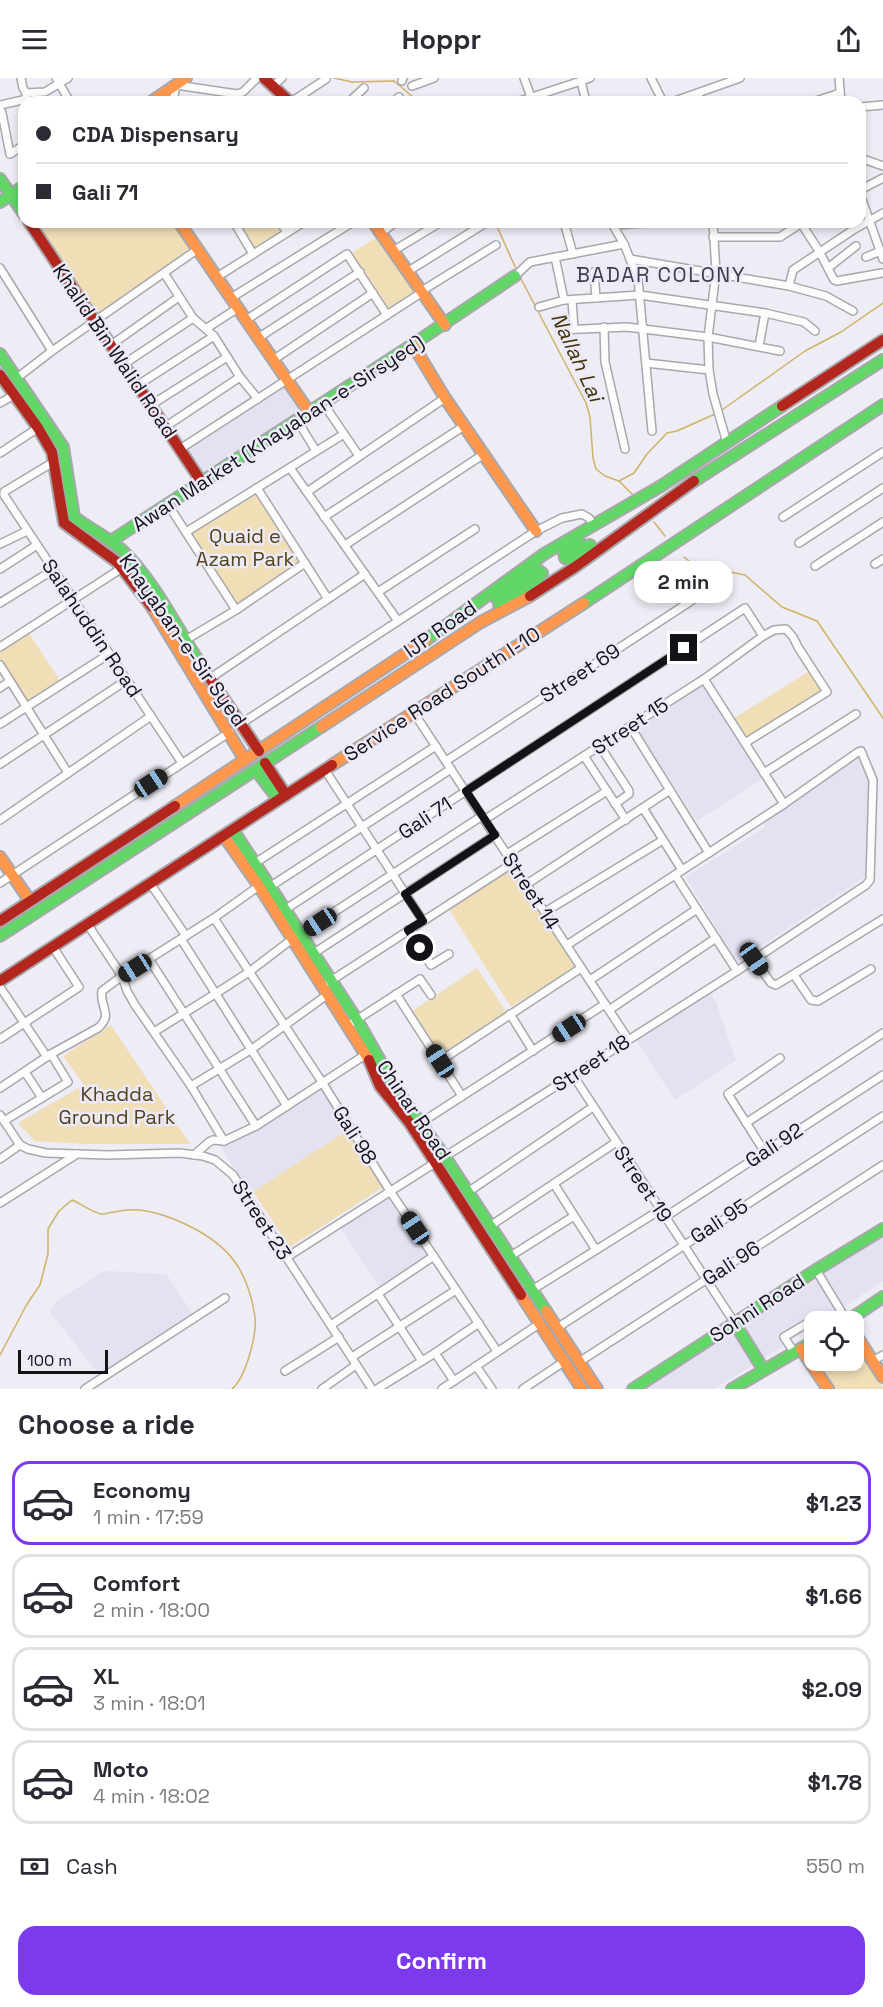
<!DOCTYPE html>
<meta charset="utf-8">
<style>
:root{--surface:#fff;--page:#f2f2f3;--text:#2b2b33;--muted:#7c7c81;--line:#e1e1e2;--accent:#7c3aed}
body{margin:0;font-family:"Space Grotesk",sans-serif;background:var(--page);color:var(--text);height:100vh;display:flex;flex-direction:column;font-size:22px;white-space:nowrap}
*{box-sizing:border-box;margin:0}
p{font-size:20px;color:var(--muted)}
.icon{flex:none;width:33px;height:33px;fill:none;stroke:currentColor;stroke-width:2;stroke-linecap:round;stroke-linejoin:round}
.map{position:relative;height:1311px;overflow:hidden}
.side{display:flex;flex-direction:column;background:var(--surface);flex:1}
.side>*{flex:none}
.banner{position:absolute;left:18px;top:18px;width:848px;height:132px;border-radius:18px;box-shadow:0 3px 9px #0003;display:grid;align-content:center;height:132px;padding:0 18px;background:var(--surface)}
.buttons{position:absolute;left:804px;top:1233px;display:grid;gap:12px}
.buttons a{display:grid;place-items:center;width:60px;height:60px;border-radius:12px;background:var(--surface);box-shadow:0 3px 9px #0003;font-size:30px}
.scale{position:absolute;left:18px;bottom:15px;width:90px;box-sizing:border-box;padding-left:6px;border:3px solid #131217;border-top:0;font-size:16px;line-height:21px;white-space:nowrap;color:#131217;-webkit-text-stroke:4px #ece9f8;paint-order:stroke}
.end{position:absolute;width:27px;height:27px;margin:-14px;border:8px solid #131217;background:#fff;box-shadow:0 0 0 3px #fff}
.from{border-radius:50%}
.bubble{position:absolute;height:42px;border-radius:18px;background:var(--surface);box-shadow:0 3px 9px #0003;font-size:20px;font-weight:700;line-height:42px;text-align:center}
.car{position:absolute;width:18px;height:36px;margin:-18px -9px;border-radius:8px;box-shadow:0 0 4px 2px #0007;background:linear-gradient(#222 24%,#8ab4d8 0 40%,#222 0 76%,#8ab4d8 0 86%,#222 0)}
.banner b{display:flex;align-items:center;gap:21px;height:57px;font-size:22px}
.banner b+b{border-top:2px solid var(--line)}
.banner i{width:15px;height:15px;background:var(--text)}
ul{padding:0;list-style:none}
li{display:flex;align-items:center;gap:18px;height:84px;margin:0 12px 9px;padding:0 6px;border:3px solid var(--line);border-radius:18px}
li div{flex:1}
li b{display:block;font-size:22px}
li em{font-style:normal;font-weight:700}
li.active{border-color:var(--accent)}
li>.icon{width:54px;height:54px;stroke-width:1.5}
h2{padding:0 18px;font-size:27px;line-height:72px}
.pay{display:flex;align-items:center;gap:15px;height:66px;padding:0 18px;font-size:22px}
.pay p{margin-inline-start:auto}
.cta{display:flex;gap:12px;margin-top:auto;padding:12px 18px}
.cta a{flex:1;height:69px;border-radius:18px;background:var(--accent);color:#fff;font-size:24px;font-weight:700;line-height:69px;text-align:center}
header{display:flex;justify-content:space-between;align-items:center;height:78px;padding:0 18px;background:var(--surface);font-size:27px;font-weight:700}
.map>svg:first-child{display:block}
</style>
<header><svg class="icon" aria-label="menu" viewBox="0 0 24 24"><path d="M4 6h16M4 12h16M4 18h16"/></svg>Hoppr<svg class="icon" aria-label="share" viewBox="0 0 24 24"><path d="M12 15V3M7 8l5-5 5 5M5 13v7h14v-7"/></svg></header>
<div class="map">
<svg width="883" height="1311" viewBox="0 0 883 1311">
<rect width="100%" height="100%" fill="#eeecf4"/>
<g fill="#e4e1f1">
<polygon points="285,306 303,334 203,398 188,371"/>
<polygon points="704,603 762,701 697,743 637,650"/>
<polygon points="860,677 869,703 865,799 737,884 686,799 765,749 761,739"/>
<polygon points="710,914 716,924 736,982 675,1022 636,962"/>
<polygon points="320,1004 349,1051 250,1116 220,1068"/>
<polygon points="390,1116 432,1178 381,1212 340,1149"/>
<polygon points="883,1156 883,1203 841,1231 821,1243 814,1244 814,1248 715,1311 644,1311 759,1235"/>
<polygon points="104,1193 166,1196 194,1238 101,1299 50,1234 58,1222"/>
</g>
<g fill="#efdeb6">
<polygon points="46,144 175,144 193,170 97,237 38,149"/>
<polygon points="235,144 278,144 284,153 254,173"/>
<polygon points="380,157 417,215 387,234 350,176"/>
<polygon points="257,410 305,485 236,532 186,454"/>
<polygon points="27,552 62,606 27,629 0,587 0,569"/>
<polygon points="811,592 824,612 746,661 733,641"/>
<polygon points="509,787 576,889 511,929 448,830"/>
<polygon points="477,890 507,935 441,978 411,934"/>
<polygon points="111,947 190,1066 85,1066 35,1063 18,1045 84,1007 63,978"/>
<polygon points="346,1053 383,1109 290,1169 253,1114"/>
<polygon points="854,1262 883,1310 883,1311 832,1311 805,1271 814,1265 814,1282 854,1282"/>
</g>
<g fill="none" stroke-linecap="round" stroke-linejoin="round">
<g stroke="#ccb367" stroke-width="1.5">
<polyline points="334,0 352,4 394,3 419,24"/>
<polyline points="495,144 517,193"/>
<polyline points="519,197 586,325 590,339 593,380 596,391 605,398 619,403 632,416"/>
<polyline points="722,332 805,273 841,254 883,225"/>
<polyline points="619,403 634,395 647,376 667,355 677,353 715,336"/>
<polyline points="654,444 665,458"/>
<polyline points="684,479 694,487 745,497 782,529 817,543 883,640"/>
<path d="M0,1277L27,1226L40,1207L48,1176V1151L59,1133L72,1122C79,1125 94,1135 101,1136C104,1137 110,1134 114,1134C124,1132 136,1131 146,1133C160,1135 172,1140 185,1146C228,1166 248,1191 255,1239C257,1257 246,1299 232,1311"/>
</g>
<defs>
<g id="street">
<polyline points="21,0 23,10 26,15 45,14 68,0"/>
<polyline points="56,0 70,24"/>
<polyline points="524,0 531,19"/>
<polyline points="651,0 663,24"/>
<polyline points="839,0 841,24"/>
<polyline points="402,3 403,0"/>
<polyline points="273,8 282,0"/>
<polyline points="412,8 434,0"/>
<polyline points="698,15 700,24"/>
<polyline points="173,24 176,7 237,16 243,14 257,0"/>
<polyline points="291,24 326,1"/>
<polyline points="349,24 364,10"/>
<polyline points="393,24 399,19"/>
<polyline points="517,24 581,3 581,0"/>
<polyline points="586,24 581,3 590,0"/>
<polyline points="672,24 740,0"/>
<polyline points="813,24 840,15"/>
<polyline points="0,27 27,21 26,15"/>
<polyline points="860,29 883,27"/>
<polyline points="0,31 2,35 10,76 24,67"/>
<polyline points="860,80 883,88"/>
<polyline points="860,112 883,100"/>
<polyline points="860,116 883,181"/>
<polyline points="234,144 253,176"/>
<polyline points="280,144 287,154"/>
<polyline points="564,144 573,176"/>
<polyline points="713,144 716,194 708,259 709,292 713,316 727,365"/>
<polyline points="801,145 819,173 834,202 837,203 882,195"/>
<polyline points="381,155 396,144"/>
<polyline points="713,159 780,159 803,144"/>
<polyline points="393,173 441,144"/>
<polyline points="555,179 564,222"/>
<polyline points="866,179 883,172"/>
<polyline points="630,181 789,208 826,218 853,233"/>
<polyline points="0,190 52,273"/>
<polyline points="828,190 856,168"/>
<polyline points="407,194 484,146"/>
<polyline points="594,194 596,220"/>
<polyline points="164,195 193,240 214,258 240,299 258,321"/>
<polyline points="515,198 530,184 624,166"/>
<polyline points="217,199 304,144"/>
<polyline points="789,208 793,192 853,152 883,135"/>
<polyline points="420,214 496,167"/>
<polyline points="231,220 353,144"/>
<polyline points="572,222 574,251"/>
<polyline points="539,229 564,222 640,217 765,235 804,244 815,253"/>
<polyline points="246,242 347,176 387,237 421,215"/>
<polyline points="604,249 605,284 625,371"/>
<polyline points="207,250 238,230"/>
<polyline points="560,252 627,249 708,259 780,273"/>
<polyline points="258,260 360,194"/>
<polyline points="111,267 179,219"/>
<polyline points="759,268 765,235"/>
<polyline points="273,282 373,215"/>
<polyline points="646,285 709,292"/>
<polyline points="124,286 193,240"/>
<polyline points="17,300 52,273 198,171"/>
<polyline points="138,307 214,258"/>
<polyline points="0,325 14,317"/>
<polyline points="323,325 359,378"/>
<polyline points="151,327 227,279"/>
<polyline points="297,342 316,373"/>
<polyline points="165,349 240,299"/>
<polyline points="652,353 638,201 624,166 614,149 615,147 658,144"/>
<polyline points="180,371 387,237"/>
<polyline points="0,375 38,350"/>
<polyline points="55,383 7,412 4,414 4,417 182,685"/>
<polyline points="290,390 398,543"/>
<polyline points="257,410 328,521"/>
<polyline points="307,414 445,320"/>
<polyline points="167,425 236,532"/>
<polyline points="324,439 464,348"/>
<polyline points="783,439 883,374"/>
<polyline points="186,454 344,356"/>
<polyline points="799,465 883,410"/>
<polyline points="0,466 27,453"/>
<polyline points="345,467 484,376"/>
<polyline points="875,486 883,481"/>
<polyline points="815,488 883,444"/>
<polyline points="0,491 37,467"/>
<polyline points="378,514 475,451"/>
<polyline points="0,525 53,492"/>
<polyline points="184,563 236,532 305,485"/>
<polyline points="0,569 122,490"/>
<polyline points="0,587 68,695"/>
<polyline points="209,601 365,496"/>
<polyline points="704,601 784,726"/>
<polyline points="0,610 10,603"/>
<polyline points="414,635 628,961"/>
<polyline points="242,645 536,453 562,440 582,436 589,440 593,446"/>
<polyline points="0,646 109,576"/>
<polyline points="630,648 709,775"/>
<polyline points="600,668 629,713 629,716 615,726"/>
<polyline points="584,678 626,742"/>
<polyline points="446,683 714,508"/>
<polyline points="0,686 127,602"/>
<polyline points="325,692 423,843"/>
<polyline points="764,695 856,636"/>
<polyline points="643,730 682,792"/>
<polyline points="0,742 151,638"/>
<polyline points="484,742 704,601 763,558 774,552 786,551 793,559 798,569 827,614 745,665"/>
<polyline points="507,776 607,713"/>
<polyline points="255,785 436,668"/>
<polyline points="675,797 737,893"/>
<polyline points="0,805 230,654"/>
<polyline points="150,805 186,858"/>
<polyline points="527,806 670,712"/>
<polyline points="286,831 745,530 763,558"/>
<polyline points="545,834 663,762"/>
<polyline points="214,840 322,1004 390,1113 497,1273"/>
<polyline points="88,847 122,898 127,913 135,927 191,1008 224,1063"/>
<polyline points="408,852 431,887 449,876"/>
<polyline points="181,861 287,1028"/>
<polyline points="314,875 495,757"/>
<polyline points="149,881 256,1048"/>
<polyline points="754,881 771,905 776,907 883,841"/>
<polyline points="794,897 811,922 818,923 871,891"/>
<polyline points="590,902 697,831"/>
<polyline points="329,904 513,785"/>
<polyline points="0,909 47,979"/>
<polyline points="396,916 462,1018"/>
<polyline points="609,932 716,860"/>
<polyline points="510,936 533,973"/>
<polyline points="347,948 420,901 431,917"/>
<polyline points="154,954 215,916 249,894 291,862 482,738"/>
<polyline points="0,961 79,909 53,869"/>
<polyline points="440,983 581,890"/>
<polyline points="25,994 42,1020"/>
<polyline points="573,997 734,1244"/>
<polyline points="191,1008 252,971 327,917"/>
<path d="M0,1010L51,976L98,950C114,936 99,929 102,913L122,898L214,840L259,808H271L451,691"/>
<polyline points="0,1037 20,1067 28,1071 46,1075 108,1077 180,1075 203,1078 215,1082 233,1097 372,1311"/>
<polyline points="4,1043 68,1004 51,976"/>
<polyline points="422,1044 605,926"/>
<polyline points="746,1045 883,955"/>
<polyline points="764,1073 728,1016 780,980"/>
<polyline points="194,1077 209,1064 213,1062 224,1063 256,1048 365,977"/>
<polyline points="0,1081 20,1067"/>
<polyline points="554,1106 596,1172"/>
<polyline points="468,1114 593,1029"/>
<polyline points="0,1125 77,1076"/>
<polyline points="665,1139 883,997"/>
<polyline points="490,1148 615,1065"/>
<polyline points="287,1179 737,893 866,807 870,802 873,702 861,673 858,674 784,726 567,867"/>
<polyline points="509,1179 574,1138"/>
<polyline points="816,1192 847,1243"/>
<polyline points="532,1212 660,1132"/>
<polyline points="378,1216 422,1283"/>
<polyline points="331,1247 434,1178"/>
<polyline points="557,1250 883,1038"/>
<polyline points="794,1274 784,1259 811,1243 814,1248"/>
<polyline points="435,1275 454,1303"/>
<polyline points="352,1279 456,1212"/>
<polyline points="873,1283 883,1277"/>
<polyline points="579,1284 883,1087"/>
<polyline points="476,1288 492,1311"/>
<polyline points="285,1293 339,1259"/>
<polyline points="85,1311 225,1220"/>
<polyline points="322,1311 356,1287"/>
<polyline points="377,1311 435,1275 479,1245"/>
<polyline points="442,1311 539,1246"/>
<polyline points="523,1311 565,1283"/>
</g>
<g id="fast">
<polyline points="0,101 24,136"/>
<polyline points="0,124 24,108"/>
<path d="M0,276L63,369L74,439C91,452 112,461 127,477C159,511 179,555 205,593"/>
<polyline points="694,403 883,282"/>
<polyline points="111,463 415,265 515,198"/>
<polyline points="580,465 564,475 565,480 568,481 590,467"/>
<polyline points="496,520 538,492 542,495 540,499 499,527"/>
<polyline points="584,525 883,327"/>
<polyline points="426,562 544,476 661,408 782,328"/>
<polyline points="256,692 277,720"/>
<polyline points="233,752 357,942 396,1011 445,1079 546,1233"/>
<polyline points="0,858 321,649"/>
<polyline points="734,1244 763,1291"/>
<polyline points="846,1244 883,1219"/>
<polyline points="633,1311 816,1192 883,1151"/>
<polyline points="732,1311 814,1263"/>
</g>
<g id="slow">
<polyline points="151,24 186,0"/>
<polyline points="179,144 309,334"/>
<polyline points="373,144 445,247"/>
<polyline points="413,267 445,320 536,453"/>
<polyline points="152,529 245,682"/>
<polyline points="321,649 481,544 530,518"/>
<polyline points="332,687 584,525"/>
<polyline points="175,728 426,562"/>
<polyline points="224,758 259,808 369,982"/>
<polyline points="0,779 30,823"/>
<polyline points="521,1217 582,1311"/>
<polyline points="546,1233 597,1311"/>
<polyline points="854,1254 883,1299"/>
<polyline points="801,1271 828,1311"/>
</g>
<g id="jam">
<polyline points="264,0 290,24"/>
<polyline points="29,144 201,403"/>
<polyline points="0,297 38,350 52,374 64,445 117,484 152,529"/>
<polyline points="782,328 883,262"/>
<polyline points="530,518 575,489 694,403"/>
<polyline points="205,593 259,673"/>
<polyline points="265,685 286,717"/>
<polyline points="0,843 175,728"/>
<polyline points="0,903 332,687"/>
<polyline points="369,982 380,1008 409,1044 521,1217"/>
</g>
</defs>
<use href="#street" stroke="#a8a7ac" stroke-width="10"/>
<use href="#fast" stroke="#a8a7ac" stroke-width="14"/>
<use href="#slow" stroke="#a8a7ac" stroke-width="14"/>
<use href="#jam" stroke="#a8a7ac" stroke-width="14"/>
<use href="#street" stroke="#fcfcfd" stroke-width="7"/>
<use href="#fast" stroke="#63d668" stroke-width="10"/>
<use href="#slow" stroke="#ff974d" stroke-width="10"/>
<use href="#jam" stroke="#b3261e" stroke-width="10"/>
</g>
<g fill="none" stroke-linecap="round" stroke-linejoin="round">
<polyline stroke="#131217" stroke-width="8" points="420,870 408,852 423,843 405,816 495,757 466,713 684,570"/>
</g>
<g text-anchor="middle" stroke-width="5" stroke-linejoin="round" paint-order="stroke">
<g font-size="20" fill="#131217" stroke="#ece9f8">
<text transform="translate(115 273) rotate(56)" y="7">Khalid Bin Walid Road</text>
<text transform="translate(278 355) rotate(-33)" y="7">Awan Market (Khayaban-e-Sirsyed)</text>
<text transform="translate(92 550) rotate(56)" y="7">Salahuddin Road</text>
<text transform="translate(440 551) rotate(-35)" y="7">IJP Road</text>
<text transform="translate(183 562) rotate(55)" y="7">Khayaban-e-Sir Syed</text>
<text transform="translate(580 595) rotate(-33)" y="7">Street 69</text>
<text transform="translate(442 616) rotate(-33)" y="7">Service Road South I-10</text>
<text transform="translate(630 648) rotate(-33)" y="7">Street 15</text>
<text transform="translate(425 740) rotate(-33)" y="7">Gali 71</text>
<text transform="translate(531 813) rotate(57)" y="7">Street 14</text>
<text transform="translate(591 985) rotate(-33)" y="7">Street 18</text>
<text transform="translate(414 1032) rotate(56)" y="7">Chinar Road</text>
<text transform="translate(355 1057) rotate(58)" y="7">Gali 98</text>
<text transform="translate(774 1067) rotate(-33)" y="7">Gali 92</text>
<text transform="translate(643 1106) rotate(56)" y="7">Street 19</text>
<text transform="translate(262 1142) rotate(57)" y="7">Street 23</text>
<text transform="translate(719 1143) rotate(-33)" y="7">Gali 95</text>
<text transform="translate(731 1185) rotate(-33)" y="7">Gali 96</text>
<text transform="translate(757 1230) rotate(-33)" y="7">Sohni Road</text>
</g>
<g font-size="20" fill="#524318" stroke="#ece9f8">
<text x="245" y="465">Quaid e<tspan x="245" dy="23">Azam Park</tspan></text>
<text x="117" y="1023">Khadda<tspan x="117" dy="23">Ground Park</tspan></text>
</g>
<g font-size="21" letter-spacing="1.5" fill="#3f3c48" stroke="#ece9f8">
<text x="661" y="204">BADAR COLONY</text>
</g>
<g font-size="21" font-style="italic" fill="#423304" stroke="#ece9f8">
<text transform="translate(577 279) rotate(65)" y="7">Nallah Lai</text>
</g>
</g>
</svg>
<div class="buttons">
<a><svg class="icon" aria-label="locate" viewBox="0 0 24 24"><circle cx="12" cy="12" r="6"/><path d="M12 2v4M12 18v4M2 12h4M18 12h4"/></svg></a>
</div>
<div class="scale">100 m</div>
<i class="end from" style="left:420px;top:870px"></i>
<i class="end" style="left:684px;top:570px"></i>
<div class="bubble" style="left:634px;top:483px;width:99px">2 min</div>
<i class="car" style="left:151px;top:705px;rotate:57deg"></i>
<i class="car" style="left:320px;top:844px;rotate:237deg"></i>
<i class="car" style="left:754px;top:881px;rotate:145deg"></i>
<i class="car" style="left:135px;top:890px;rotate:238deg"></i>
<i class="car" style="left:569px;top:950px;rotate:237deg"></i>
<i class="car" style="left:440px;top:983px;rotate:327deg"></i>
<i class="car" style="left:415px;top:1150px;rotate:326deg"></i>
<div class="banner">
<b><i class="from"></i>CDA Dispensary</b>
<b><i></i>Gali 71</b>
</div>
</div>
<section class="side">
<h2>Choose a ride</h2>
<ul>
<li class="active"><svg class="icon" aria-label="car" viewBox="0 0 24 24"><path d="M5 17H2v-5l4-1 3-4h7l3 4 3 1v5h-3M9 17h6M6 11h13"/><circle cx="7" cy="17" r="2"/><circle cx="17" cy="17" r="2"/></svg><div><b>Economy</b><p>1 min · 17:59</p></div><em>$1.23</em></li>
<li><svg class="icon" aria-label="car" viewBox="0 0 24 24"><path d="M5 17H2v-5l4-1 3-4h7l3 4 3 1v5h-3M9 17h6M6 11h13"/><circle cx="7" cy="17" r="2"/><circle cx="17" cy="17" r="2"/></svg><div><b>Comfort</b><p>2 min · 18:00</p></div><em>$1.66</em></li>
<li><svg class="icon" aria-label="car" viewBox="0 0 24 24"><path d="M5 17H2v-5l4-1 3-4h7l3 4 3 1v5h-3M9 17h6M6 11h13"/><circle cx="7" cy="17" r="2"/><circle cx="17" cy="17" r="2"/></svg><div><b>XL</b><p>3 min · 18:01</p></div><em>$2.09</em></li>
<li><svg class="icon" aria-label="car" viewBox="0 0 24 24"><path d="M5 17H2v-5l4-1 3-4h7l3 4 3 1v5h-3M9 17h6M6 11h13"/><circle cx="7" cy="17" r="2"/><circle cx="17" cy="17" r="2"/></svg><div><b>Moto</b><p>4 min · 18:02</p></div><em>$1.78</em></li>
</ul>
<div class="pay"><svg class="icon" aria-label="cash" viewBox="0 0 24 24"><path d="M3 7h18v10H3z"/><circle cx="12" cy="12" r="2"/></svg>Cash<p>550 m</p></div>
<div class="cta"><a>Confirm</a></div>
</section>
